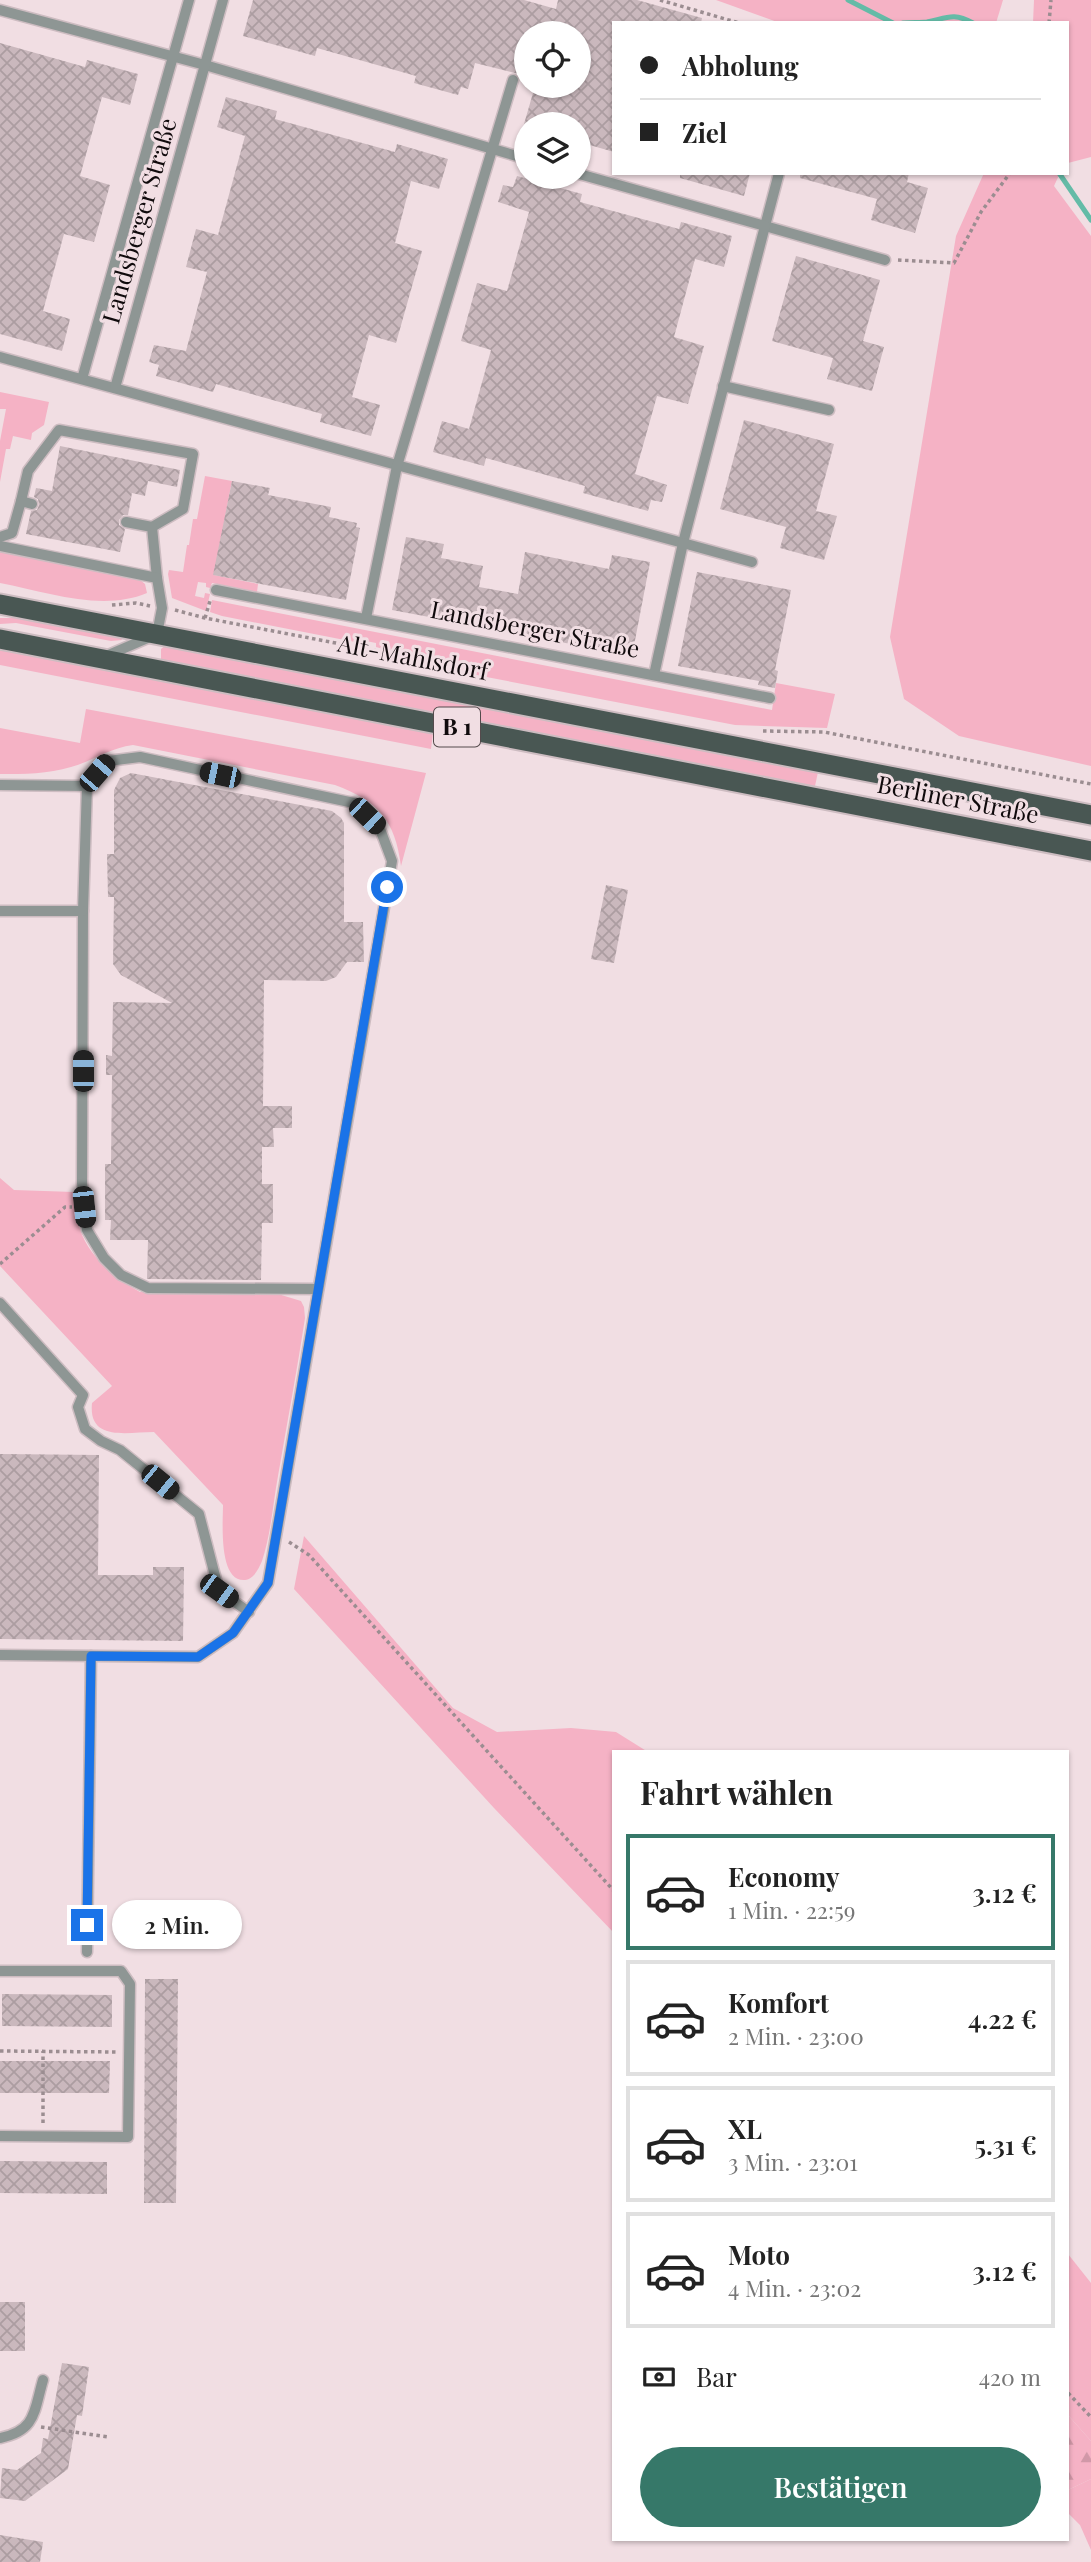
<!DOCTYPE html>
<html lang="de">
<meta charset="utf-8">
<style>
:root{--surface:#fff;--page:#f6f6f6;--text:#222;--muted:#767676;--line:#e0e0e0;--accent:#367869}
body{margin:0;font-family:"Playfair Display",serif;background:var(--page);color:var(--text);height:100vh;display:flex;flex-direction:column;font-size:26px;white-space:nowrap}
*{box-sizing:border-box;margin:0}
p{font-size:23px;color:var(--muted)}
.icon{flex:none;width:38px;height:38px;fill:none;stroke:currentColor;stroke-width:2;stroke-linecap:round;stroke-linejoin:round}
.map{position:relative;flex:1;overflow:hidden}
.drawer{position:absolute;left:612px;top:1750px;width:457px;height:791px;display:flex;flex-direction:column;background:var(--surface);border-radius:0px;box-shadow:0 2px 5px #0004}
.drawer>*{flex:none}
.banner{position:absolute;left:612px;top:21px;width:457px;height:154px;border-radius:0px;box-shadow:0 2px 5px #0004;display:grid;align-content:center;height:154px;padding:0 28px;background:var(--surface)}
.fabs{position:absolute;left:514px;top:21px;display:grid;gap:14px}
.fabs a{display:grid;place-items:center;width:77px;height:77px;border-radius:50%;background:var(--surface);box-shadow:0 2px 5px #0004;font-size:35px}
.end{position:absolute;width:32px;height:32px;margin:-16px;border:9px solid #1a73e8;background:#fff;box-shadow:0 0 0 4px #fff}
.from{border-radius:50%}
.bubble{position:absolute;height:49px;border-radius:24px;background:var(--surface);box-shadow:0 2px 5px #0004;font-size:23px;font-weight:600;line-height:49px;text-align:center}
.car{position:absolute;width:21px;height:42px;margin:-21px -10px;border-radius:9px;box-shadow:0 0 5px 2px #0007;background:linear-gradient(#222 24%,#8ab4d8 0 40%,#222 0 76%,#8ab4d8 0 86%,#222 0)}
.banner b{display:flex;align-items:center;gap:24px;height:66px;font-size:26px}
.banner b+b{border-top:2px solid var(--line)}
.banner i{width:18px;height:18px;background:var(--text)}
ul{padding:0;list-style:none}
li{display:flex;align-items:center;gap:21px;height:116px;margin:0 14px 10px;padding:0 14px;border:4px solid var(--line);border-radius:0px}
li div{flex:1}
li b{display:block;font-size:26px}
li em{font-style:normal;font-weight:600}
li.on{border-color:var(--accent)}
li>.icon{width:63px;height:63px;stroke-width:1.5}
h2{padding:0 28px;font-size:32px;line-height:84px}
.pay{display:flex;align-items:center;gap:18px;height:77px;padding:0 28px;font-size:26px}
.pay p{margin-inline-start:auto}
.primary-button{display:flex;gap:14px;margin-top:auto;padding:14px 28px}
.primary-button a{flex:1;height:80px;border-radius:42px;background:var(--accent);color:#fff;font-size:28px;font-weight:600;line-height:80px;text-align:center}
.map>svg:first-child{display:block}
</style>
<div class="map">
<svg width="1091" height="2562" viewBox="0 0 1091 2562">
<defs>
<pattern id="forest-firs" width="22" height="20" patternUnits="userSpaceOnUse" patternTransform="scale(1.75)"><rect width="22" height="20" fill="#f5b2c5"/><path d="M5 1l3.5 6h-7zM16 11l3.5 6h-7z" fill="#d198a8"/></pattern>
<pattern id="building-cross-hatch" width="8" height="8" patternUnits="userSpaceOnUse" patternTransform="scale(1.75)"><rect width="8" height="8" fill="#cab8bd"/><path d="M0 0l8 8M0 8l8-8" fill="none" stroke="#ac9da1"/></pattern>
</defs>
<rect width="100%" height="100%" fill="#f1dee3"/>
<g fill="#f5b2c5">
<polygon points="716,0 1003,0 996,23 780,23"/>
<polygon points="1034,0 1091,0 1091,157 1068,163 1068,23 1033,23"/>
<polygon points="984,173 1060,173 1054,186 1091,236 1091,766 959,736 904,699 890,637 956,236"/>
<polygon points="0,392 49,402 44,425 32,433 31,440 13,436 10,449 6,449 0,482 0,441 6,409 0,409"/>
<polygon points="205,476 232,481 214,575 258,584 257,592 212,583 210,588 206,587 206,583 198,582 195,596 204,598 205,593 210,594 206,611 172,598 168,574 169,570 183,572 187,545 189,545 193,519 197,519"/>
<path d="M0,551L139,579L145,584L147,593C102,612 47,592 0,583Z"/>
<polygon points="212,600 772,710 776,683 835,694 827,728 735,725 476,675 376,647 376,643 361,640 360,643 222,616 210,612"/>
<polygon points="0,618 25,618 120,636 122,640 111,641 16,623 0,624"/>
<polygon points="166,645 818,772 815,786 161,660 161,649"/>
<polygon points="0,649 433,733 431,749 0,665"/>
<path d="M86,709L426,773L401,866C395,820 378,801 335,785L133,745C109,748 93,761 71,767C48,774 24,774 0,774V728L80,743Z"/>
<path d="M0,1178L14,1190L74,1192L79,1196C79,1207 77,1219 80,1229C88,1256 117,1280 140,1292L278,1294L301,1301L304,1307L305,1318C297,1371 287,1423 278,1476C273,1503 271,1534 262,1561C259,1568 254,1579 245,1580C218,1582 223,1522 223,1505L154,1432C127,1432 88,1442 92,1403L112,1386L0,1266Z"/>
<polygon points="304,1536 453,1708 497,1732 571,1728 616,1732 648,1752 614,1752 614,1933 494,1808 294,1589"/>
<polygon points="1068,2254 1091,2283 1091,2441 1068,2415"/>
<polygon points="1091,2479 1091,2550 1080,2525 1068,2513 1068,2490"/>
</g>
<polygon fill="url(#forest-firs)" points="1068,2415 1091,2441 1091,2479 1068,2490"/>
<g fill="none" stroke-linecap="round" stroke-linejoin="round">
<g stroke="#64bba7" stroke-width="5">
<polyline points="848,0 893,23"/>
<path d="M903,23C911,22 920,23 927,22C947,18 953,12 973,23"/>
<polyline points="1059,173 1091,220"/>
</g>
</g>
<g fill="url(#building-cross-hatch)">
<polygon points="253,0 524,0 556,9 558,0 637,0 702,18 701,23 614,23 614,152 579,142 579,124 524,124 535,86 579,86 579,33 527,33 527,76 475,63 468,89 461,87 458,95 414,83 416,76 317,48 315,56 243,36"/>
<polygon points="0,43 85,67 87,60 138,74 130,105 102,97 80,176 110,185 94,242 64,234 43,311 70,319 62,351 0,334"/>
<polygon points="226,97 277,111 275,119 395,152 397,144 448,159 439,189 411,181 395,243 422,251 396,343 369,335 352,397 380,405 371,436 320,422 322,414 216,384 213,392 156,376 159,365 149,362 154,345 186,351 207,272 186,267 196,229 218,235 245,136 217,127"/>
<polygon points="680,173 750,173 744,196 680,178"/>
<polygon points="800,173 909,173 907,182 928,188 915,233 871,220 877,199 800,178"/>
<polygon points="517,176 582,194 580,202 679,229 681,222 732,236 724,267 695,259 674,337 704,346 688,404 657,396 635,474 667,485 662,502 651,500 648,511 583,493 585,486 486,458 484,466 433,452 442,421 469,429 491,350 461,341 477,283 507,291 529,212 498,202 503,185 513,187"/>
<polygon points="796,256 880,280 863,341 884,347 872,391 827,379 833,358 772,341"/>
<polygon points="744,420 834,444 816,511 837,516 824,560 780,548 786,527 720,509"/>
<polygon points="60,446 180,470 177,487 148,481 145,496 132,493 128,515 123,515 119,520 119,525 125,529 120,552 26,534 31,511 37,510 39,505 38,499 34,497 36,488 52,491"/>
<polygon points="232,481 270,488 268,495 331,507 329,517 357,523 356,527 360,528 346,600 213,575"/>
<polygon points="406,537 444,544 441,558 483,566 479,587 518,594 525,552 609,569 612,555 650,562 632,656 499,630 499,633 482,630 482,627 392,610"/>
<polygon points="697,572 791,590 775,670 778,671 775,688 758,685 759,681 678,666"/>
<polygon points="131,773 332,811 341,818 344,823 344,922 363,922 364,962 347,962 336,977 326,981 264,980 263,1106 292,1106 292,1128 273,1128 274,1147 262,1147 262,1184 273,1184 273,1223 262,1223 261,1280 147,1279 148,1240 110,1240 111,1220 105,1220 105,1164 111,1164 112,1075 106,1075 106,1055 112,1056 113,1002 172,1003 121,975 113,964 114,897 108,897 107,854 114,854 114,790 120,778"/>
<polygon points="606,885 628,890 614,963 591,959"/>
<polygon points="0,1454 99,1455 98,1575 153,1575 153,1567 184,1567 183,1641 0,1639"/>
<polygon points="145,1979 178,1979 176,2203 144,2203"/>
<polygon points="2,1994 112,1995 112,2027 2,2026"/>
<polygon points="0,2061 110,2061 109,2093 0,2093"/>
<polygon points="0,2161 107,2162 107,2194 0,2193"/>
<rect x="0" y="2302" width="25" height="49"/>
<polygon points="62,2363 89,2367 82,2416 77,2415 68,2469 25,2501 0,2498 2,2468 17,2470 41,2453 43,2438 48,2439"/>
<polygon points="0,2535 43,2542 40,2562 0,2562"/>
</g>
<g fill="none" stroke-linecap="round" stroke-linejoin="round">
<defs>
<g id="service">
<polyline points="0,10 205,65 527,159"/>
<polyline points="779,173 765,226 885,260"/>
<polyline points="0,357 683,543 765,226 579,174"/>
<polyline points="82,379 189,0"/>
<polyline points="723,386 829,410"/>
<polyline points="115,388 223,0"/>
<polyline points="21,501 28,471 59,430 193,454 183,509 152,527"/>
<polyline points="126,522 152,527 157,578"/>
<polyline points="0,537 12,533 21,501 32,504"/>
<polyline points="0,546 157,578 162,608 157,634 106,656"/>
<polyline points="216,590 770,698"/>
<polyline points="366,618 397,466 513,80"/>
<polyline points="654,675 683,543 752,562"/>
<polyline points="0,785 87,786 108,761 140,757 354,803 380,829 392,861 268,1583 233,1633 198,1657 0,1655"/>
<polyline points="87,786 83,911 82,1183 87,1230 104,1258 121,1275 148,1288 318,1289"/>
<polyline points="0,911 83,911"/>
<polyline points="0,1303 83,1395 78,1407 85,1429 101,1441 120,1450 199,1514 219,1591 249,1612"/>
<polyline points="87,1952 91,1656"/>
<polyline points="0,1971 121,1971 130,1984 128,2137 0,2136"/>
<path d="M0,2438C36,2431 34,2411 43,2380"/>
</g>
<g id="primary">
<polyline points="0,604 1091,815"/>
<polyline points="0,639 1091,851"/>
</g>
</defs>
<use href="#service" stroke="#cdbcc1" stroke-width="13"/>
<use href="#primary" stroke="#cdbcc1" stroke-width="23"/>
<g stroke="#9b8d91" stroke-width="3.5" stroke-dasharray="3.5 3.5" stroke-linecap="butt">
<polyline points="660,0 739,23"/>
<polyline points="1049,23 1051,0"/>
<polyline points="898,260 954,263 981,212 1010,173"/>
<polyline points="112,605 136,603 150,606"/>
<polyline points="175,610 205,618 388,653 423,665"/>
<polyline points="205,618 210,601"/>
<polyline points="763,731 824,732 1091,784"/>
<polyline points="0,1264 65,1207 72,1207"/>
<polyline points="289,1542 309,1555 614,1891"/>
<polyline points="0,2051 117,2052"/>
<polyline points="43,2123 43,2051"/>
<polyline points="1068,2393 1091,2417"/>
<polyline points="41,2427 108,2437"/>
</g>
<use href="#service" stroke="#8e9694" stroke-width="10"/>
<use href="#primary" stroke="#495753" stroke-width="19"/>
</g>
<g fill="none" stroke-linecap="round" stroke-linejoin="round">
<polyline stroke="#1a73e8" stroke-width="9" points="87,1925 91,1656 198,1657 233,1633 268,1583 387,887"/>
</g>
<g text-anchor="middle" stroke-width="6" stroke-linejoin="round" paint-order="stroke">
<rect fill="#f1dee3" stroke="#544a4c" stroke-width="2" x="434" y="707.5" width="46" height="39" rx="5"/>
<g font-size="23" font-weight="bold" fill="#100a0c">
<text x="457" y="735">B 1</text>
</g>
<g font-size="24" fill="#100a0c" stroke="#f1dee3">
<text transform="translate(140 221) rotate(-74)" y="8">Landsberger Straße</text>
<text transform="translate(535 630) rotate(11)" y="8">Landsberger Straße</text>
<text transform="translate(413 658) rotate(11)" y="8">Alt-Mahlsdorf</text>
<text transform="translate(958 800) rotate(11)" y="8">Berliner Straße</text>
</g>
</g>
</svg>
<div class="fabs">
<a><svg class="icon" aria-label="locate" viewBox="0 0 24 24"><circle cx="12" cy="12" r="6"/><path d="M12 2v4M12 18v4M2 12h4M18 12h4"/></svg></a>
<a><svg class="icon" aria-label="layers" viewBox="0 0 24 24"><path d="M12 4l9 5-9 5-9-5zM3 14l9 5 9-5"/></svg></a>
</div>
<i class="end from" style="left:387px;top:887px"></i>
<i class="end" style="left:87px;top:1925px"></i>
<div class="bubble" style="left:112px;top:1900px;width:130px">2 Min.</div>
<i class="car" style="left:97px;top:773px;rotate:41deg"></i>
<i class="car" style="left:220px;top:775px;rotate:282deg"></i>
<i class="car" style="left:367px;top:816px;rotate:134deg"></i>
<i class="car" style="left:83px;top:1071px;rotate:0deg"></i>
<i class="car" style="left:84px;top:1207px;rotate:174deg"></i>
<i class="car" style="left:160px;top:1482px;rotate:129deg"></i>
<i class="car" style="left:219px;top:1591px;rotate:126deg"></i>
<div class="banner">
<b><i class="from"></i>Abholung</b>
<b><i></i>Ziel</b>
</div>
<section class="drawer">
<h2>Fahrt wählen</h2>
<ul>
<li class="on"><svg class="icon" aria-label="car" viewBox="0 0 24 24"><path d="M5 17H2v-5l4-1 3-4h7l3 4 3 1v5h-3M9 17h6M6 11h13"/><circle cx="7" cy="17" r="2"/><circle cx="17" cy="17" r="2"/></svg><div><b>Economy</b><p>1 Min. · 22:59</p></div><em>3.12 €</em></li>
<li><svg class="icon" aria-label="car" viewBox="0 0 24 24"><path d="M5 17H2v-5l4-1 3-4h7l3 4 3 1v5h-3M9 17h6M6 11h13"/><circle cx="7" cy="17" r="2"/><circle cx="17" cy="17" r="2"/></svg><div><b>Komfort</b><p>2 Min. · 23:00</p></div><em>4.22 €</em></li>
<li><svg class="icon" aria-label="car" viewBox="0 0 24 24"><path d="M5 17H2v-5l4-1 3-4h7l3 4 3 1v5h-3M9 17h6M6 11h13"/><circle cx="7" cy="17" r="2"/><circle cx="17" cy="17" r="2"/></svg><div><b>XL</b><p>3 Min. · 23:01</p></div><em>5.31 €</em></li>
<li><svg class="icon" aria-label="car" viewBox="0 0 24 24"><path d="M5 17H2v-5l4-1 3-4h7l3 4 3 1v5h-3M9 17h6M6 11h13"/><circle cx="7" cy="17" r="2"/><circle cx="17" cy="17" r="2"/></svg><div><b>Moto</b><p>4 Min. · 23:02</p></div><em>3.12 €</em></li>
</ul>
<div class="pay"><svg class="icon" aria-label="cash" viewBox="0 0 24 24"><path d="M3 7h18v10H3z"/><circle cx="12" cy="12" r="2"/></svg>Bar<p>420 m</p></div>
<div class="primary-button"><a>Bestätigen</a></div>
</section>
</div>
